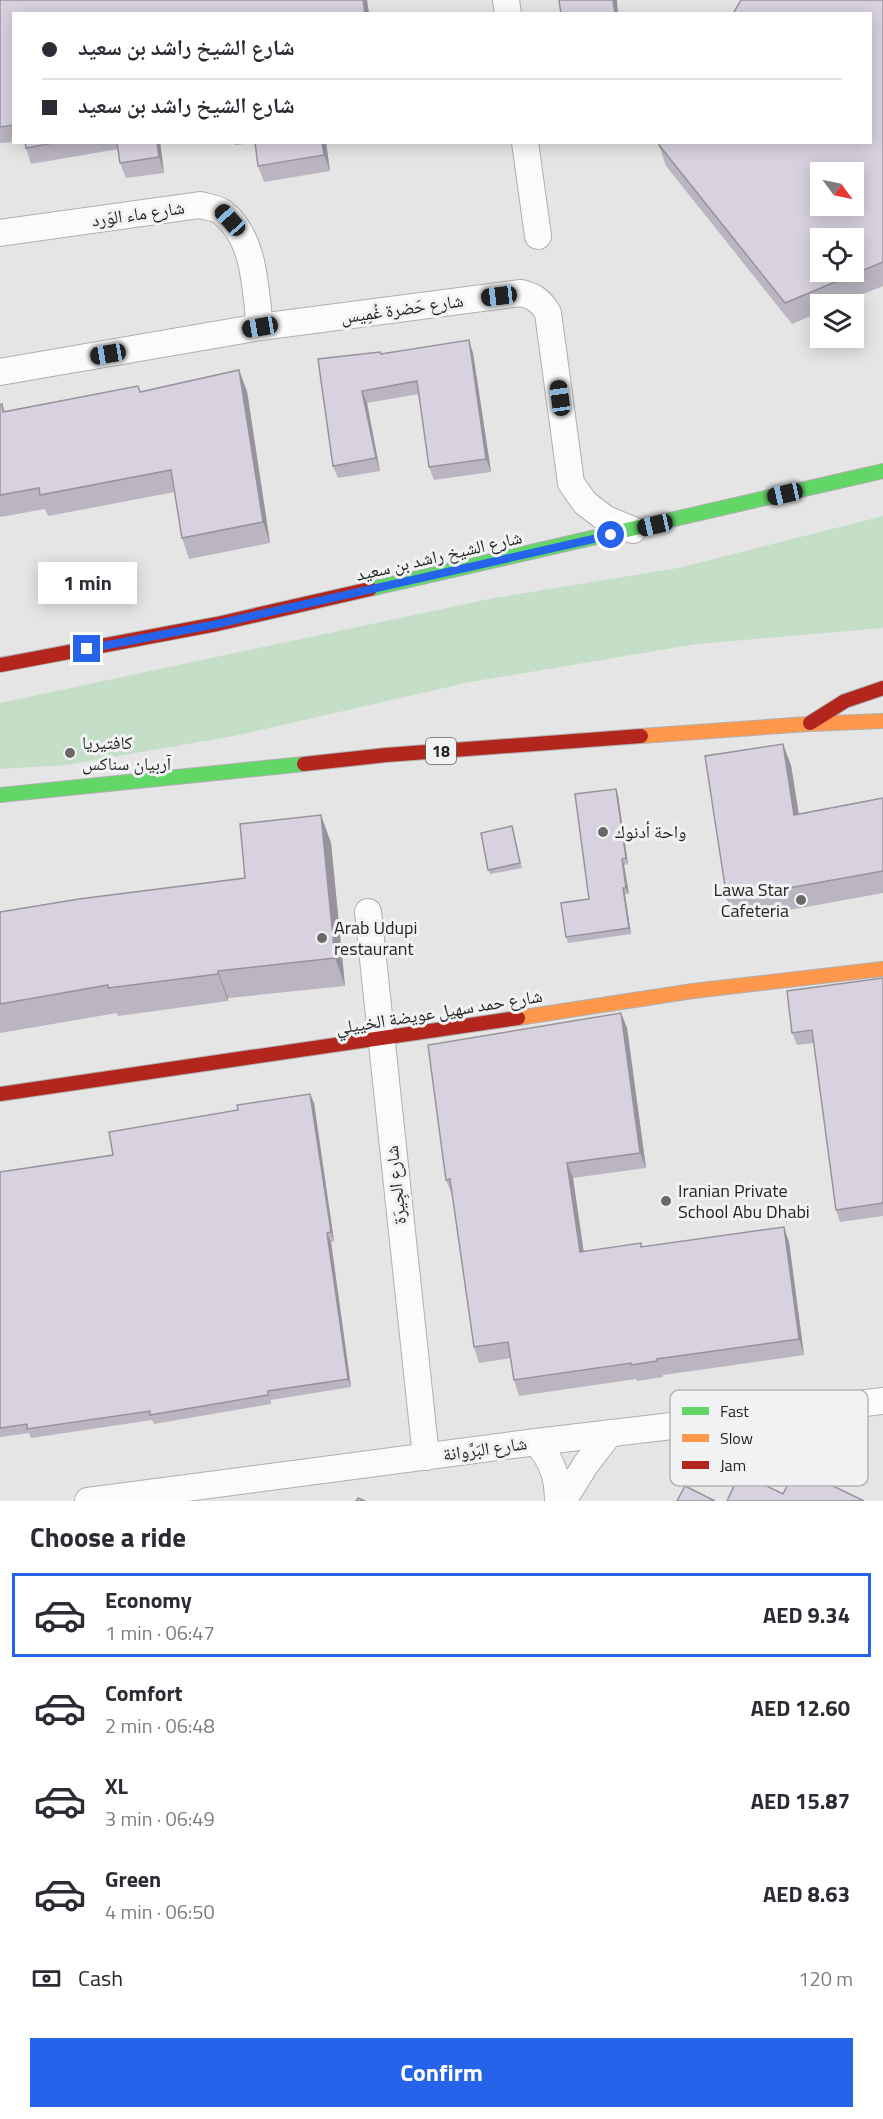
<!DOCTYPE html>
<meta charset="utf-8">
<style>
:root{--surface:#fff;--page:#f7f7f7;--text:#2b2b33;--muted:#7c7c81;--line:#e1e1e2;--accent:#2563eb}
body{margin:0;font-family:"Titillium Web","Noto Naskh Arabic",sans-serif;background:var(--page);color:var(--text);height:100vh;display:flex;flex-direction:column;font-size:22px;white-space:nowrap}
*{box-sizing:border-box;margin:0}
p{font-size:20px;color:var(--muted)}
.icon{flex:none;width:33px;height:33px;fill:none;stroke:currentColor;stroke-width:2;stroke-linecap:round;stroke-linejoin:round}
.map{position:relative;height:1501px;overflow:hidden}
.panel{display:flex;flex-direction:column;background:var(--surface);flex:1}
.panel>*{flex:none}
.banner{position:absolute;left:12px;top:12px;width:860px;height:132px;border-radius:0px;box-shadow:0 3px 15px #0003;display:grid;align-content:center;height:132px;padding:0 30px;background:var(--surface)}
.needle{width:39px;rotate:123deg}
.controls{position:absolute;left:810px;top:162px;display:grid;gap:12px}
.controls a{display:grid;place-items:center;width:54px;height:54px;border-radius:0px;background:var(--surface);box-shadow:0 3px 15px #0003;font-size:30px}
.end{position:absolute;width:27px;height:27px;margin:-14px;border:8px solid #2563eb;background:#fff;box-shadow:0 0 0 3px #fff}
.from{border-radius:50%}
.bubble{position:absolute;height:42px;border-radius:0px;background:var(--surface);box-shadow:0 3px 15px #0003;font-size:20px;font-weight:700;line-height:42px;text-align:center}
.car{position:absolute;width:18px;height:36px;margin:-18px -9px;border-radius:8px;box-shadow:0 0 4px 2px #0007;background:linear-gradient(#222 24%,#8ab4d8 0 40%,#222 0 76%,#8ab4d8 0 86%,#222 0)}
.banner b{display:flex;align-items:center;gap:21px;height:57px;font-size:22px}
.banner b+b{border-top:2px solid var(--line)}
.banner i{width:15px;height:15px;background:var(--text)}
ul{padding:0;list-style:none}
li{display:flex;align-items:center;gap:18px;height:84px;margin:0 12px 9px;padding:0 18px;border:3px solid transparent;border-radius:0px}
li div{flex:1}
li b{display:block;font-size:22px}
li em{font-style:normal;font-weight:700}
li.on{border-color:var(--accent)}
li>.icon{width:54px;height:54px;stroke-width:1.5}
h2{padding:0 30px;font-size:27px;line-height:72px}
.pay{display:flex;align-items:center;gap:15px;height:66px;padding:0 30px;font-size:22px}
.pay p{margin-inline-start:auto}
.primary-button{display:flex;gap:12px;margin-top:auto;padding:12px 30px}
.primary-button a{flex:1;height:69px;border-radius:0px;background:var(--accent);color:#fff;font-size:24px;font-weight:700;line-height:69px;text-align:center}
.map>svg:first-child{display:block}
</style>
<div class="map">
<svg width="883" height="1501" viewBox="0 0 883 1501">
<rect width="100%" height="100%" fill="#e5e5e5"/>
<polygon fill="#c5dec7" points="883,516 883,628 697,644 470,682 234,736 66,765 0,769 0,703 494,598 678,568"/>
<g fill="none" stroke-linecap="round" stroke-linejoin="round">
<defs>
<g id="street">
<polyline points="506,0 508,14"/>
<polyline points="525,142 538,236"/>
<path d="M0,233L200,205C207,207 217,208 222,212C256,238 255,290 260,327"/>
<path d="M0,372L260,327L521,293C534,296 541,301 548,313L571,483L585,503L606,519L633,530"/>
<polyline points="368,912 426,1457"/>
<path d="M536,1442C552,1460 558,1477 558,1501"/>
<polyline points="88,1501 536,1442 883,1401"/>
<polyline points="563,1501 586,1464 610,1433"/>
</g>
<g id="fast">
<polyline points="370,589 883,471"/>
<polyline points="0,795 304,764"/>
</g>
<g id="slow">
<polyline points="641,736 808,724 883,721"/>
<polyline points="518,1018 693,991 883,969"/>
</g>
<g id="jam">
<polyline points="0,665 217,624 370,589"/>
<polyline points="810,723 845,701 883,688"/>
<polyline points="304,764 386,755 641,736"/>
<polyline points="0,1094 518,1018"/>
</g>
</defs>
<use href="#street" stroke="#afafaf" stroke-width="28"/>
<use href="#fast" stroke="#afafaf" stroke-width="16"/>
<use href="#slow" stroke="#afafaf" stroke-width="16"/>
<use href="#jam" stroke="#afafaf" stroke-width="16"/>
<use href="#street" stroke="#fbfbfb" stroke-width="26"/>
<use href="#fast" stroke="#63d668" stroke-width="14"/>
<use href="#slow" stroke="#ff974d" stroke-width="14"/>
<use href="#jam" stroke="#b3261e" stroke-width="14"/>
</g>
<g fill="#bab5c1">
<polygon points="0,0 367,0 369,14 14,14 14,142 0,143"/>
<polygon points="883,0 883,286 839,304 820,304 820,312 792,324 666,166 659,145"/>
<polygon points="25,142 160,142 164,173 126,178 120,163 118,149 31,164 26,148"/>
<polygon points="234,142 326,142 330,171 264,182 258,166 255,143 235,145"/>
<polygon points="473,353 491,472 434,480 429,467 419,394 367,403 380,471 338,478 333,466 318,359 381,354"/>
<polygon points="138,386 140,392 247,391 270,543 189,559 182,538 175,492 48,516 45,509 0,517 0,405 2,404 5,412"/>
<polygon points="791,765 799,814 883,798 883,893 735,920 727,899"/>
<polygon points="618,795 628,864 624,865 629,894 625,894 631,934 568,943 566,937 589,899"/>
<polygon points="321,815 331,843 345,986 228,998 228,1001 118,1016 117,1013 0,1033 0,912 245,878"/>
<polygon points="512,826 522,868 490,874 488,870"/>
<polygon points="883,978 883,1216 840,1222 836,1210 814,1043 797,1045 792,1033"/>
<polygon points="621,1013 627,1028 646,1168 573,1178 583,1251 642,1247 789,1242 804,1355 663,1375 663,1377 637,1381 636,1379 519,1396 514,1380 511,1358 479,1363 474,1347 452,1195 446,1180"/>
<polygon points="310,1094 314,1103 334,1241 331,1242 351,1387 271,1400 271,1404 154,1424 152,1420 31,1438 29,1433 0,1437 0,1172 113,1155 238,1110"/>
</g>
<g fill="#97939d">
<polygon points="363,0 367,0 369,14 365,14"/>
<polygon points="613,0 617,0 618,14 615,14"/>
<polygon points="157,142 160,142 164,173 159,157"/>
<polygon points="322,142 326,142 330,171 324,155"/>
<polygon points="469,340 473,353 491,472 486,459"/>
<polygon points="239,370 247,391 270,543 263,522"/>
<polygon points="362,391 367,403 380,471 376,458"/>
<polygon points="783,744 791,765 802,836 794,815"/>
<polygon points="616,789 618,795 628,864 626,858"/>
<polygon points="321,815 331,843 345,986 335,958"/>
<polygon points="622,859 624,865 629,894 626,888"/>
<polygon points="623,888 625,894 631,934 629,928"/>
<polygon points="218,971 228,998 228,1001 218,974"/>
<polygon points="621,1013 627,1028 646,1168 640,1153"/>
<polygon points="310,1094 314,1103 334,1241 331,1232"/>
<polygon points="567,1163 573,1178 586,1267 580,1252"/>
<polygon points="784,1227 789,1242 804,1355 799,1339"/>
<polygon points="327,1233 331,1242 351,1387 348,1379"/>
</g>
<g fill="#d8d2e0" stroke="#97939d" stroke-width="1.5" fill-rule="evenodd">
<polygon points="0,0 363,0 365,14 14,14 14,125 0,127"/>
<polygon points="559,0 613,0 615,14 561,14"/>
<path d="M741,0H883V262L785,303L659,145L660,142H870V14H733ZM820,172H854V206H820ZM820,238H854V272H820Z"/>
<polygon points="25,142 58,142 26,148"/>
<polygon points="117,142 157,142 159,157 120,163"/>
<polygon points="255,142 322,142 324,155 258,166"/>
<polygon points="469,340 486,459 429,467 417,381 362,391 376,458 333,466 318,359 380,352 381,354"/>
<polygon points="239,370 263,522 182,538 171,470 40,495 39,488 0,495 0,405 2,404 3,412 138,386 140,392"/>
<polygon points="783,744 794,815 883,798 883,871 727,899 705,756"/>
<polygon points="616,789 626,858 622,859 626,888 623,888 629,928 566,937 561,903 589,899 575,794"/>
<polygon points="321,815 335,958 218,971 218,974 108,988 108,985 0,1004 0,912 79,899 245,878 240,824"/>
<polygon points="512,826 520,863 488,870 481,833"/>
<polygon points="883,978 883,1203 836,1210 812,1030 792,1033 787,991"/>
<polygon points="621,1013 640,1153 567,1163 580,1252 641,1243 641,1247 784,1227 799,1339 657,1359 657,1361 631,1365 631,1363 514,1380 508,1342 474,1347 450,1179 446,1180 428,1045"/>
<polygon points="310,1094 331,1232 327,1233 348,1379 268,1391 268,1395 150,1415 150,1411 27,1429 27,1424 0,1428 0,1172 113,1155 109,1132 238,1110 237,1105"/>
<polygon points="796,1468 864,1501 727,1501 740,1473 783,1494"/>
<polygon points="685,1486 715,1501 677,1501"/>
<polygon points="358,1498 365,1501 356,1501"/>
</g>
<g fill="none" stroke-linecap="round" stroke-linejoin="round">
<polyline stroke="#2563eb" stroke-width="8" points="87,649 217,624 611,535"/>
</g>
<g fill="#69696a" stroke="#f1f2f3" stroke-width="2">
<circle cx="70" cy="753" r="6"/>
<circle cx="603" cy="832" r="6"/>
<circle cx="801" cy="900" r="6"/>
<circle cx="322" cy="938" r="6"/>
<circle cx="666" cy="1201" r="6"/>
</g>
<g text-anchor="middle" stroke-width="6" stroke-linejoin="round" paint-order="stroke">
<rect fill="#f1f2f3" stroke="#636364" stroke-width="1.5" x="426" y="738" width="30" height="26" rx="4.5"/>
<g font-size="16" font-weight="bold" fill="#262627">
<text x="441" y="757">18</text>
</g>
<g font-size="18" fill="#262627" stroke="#f1f2f3">
<text transform="translate(138 214) rotate(-8)" y="6">شارع ماء الوَرد</text>
<text transform="translate(402 309) rotate(-8)" y="6">شارع حَضرة غُمِيس</text>
<text transform="translate(439 556) rotate(-13)" y="6">شارع الشيخ راشد بن سعيد</text>
<text transform="translate(439 1012) rotate(-9)" y="6">شارع حمد سهيل عويضة الخييلي</text>
<text transform="translate(396 1185) rotate(-96)" y="6">شارع الجِيرَة</text>
<text transform="translate(485 1449) rotate(-8)" y="6">شارع البَرَّوانة</text>
</g>
<g font-size="18" fill="#262627" stroke="#f1f2f3" text-anchor="start">
<text x="82" y="749">كافتيريا<tspan x="82" dy="21">آربيان سناكس</tspan></text>
<text x="615" y="838">واحة أدنوك</text>
<text x="789" y="896" text-anchor="end">Lawa Star<tspan x="789" dy="21">Cafeteria</tspan></text>
<text x="334" y="934">Arab Udupi<tspan x="334" dy="21">restaurant</tspan></text>
<text x="678" y="1197">Iranian Private<tspan x="678" dy="21">School Abu Dhabi</tspan></text>
</g>
</g>
<rect x="670" y="1390" width="198" height="96" rx="9" fill="#f1f2f3" stroke="#b4b5b6" stroke-width="1.5"/>
<rect x="682" y="1407" width="27" height="8" fill="#63d668"/>
<rect x="682" y="1434" width="27" height="8" fill="#ff974d"/>
<rect x="682" y="1461" width="27" height="8" fill="#b3261e"/>
<g font-size="16" fill="#262627">
<text x="720" y="1417">Fast</text>
<text x="720" y="1444">Slow</text>
<text x="720" y="1471">Jam</text>
</g>
</svg>
<div class="controls">
<a><svg class="needle" viewBox="-14 -14 28 28"><path d="M0-13l5 13h-10z" fill="#e53935"/><path d="M0 13l5-13h-10z" fill="#7c7c81"/></svg></a>
<a><svg class="icon" aria-label="locate" viewBox="0 0 24 24"><circle cx="12" cy="12" r="6"/><path d="M12 2v4M12 18v4M2 12h4M18 12h4"/></svg></a>
<a><svg class="icon" aria-label="layers" viewBox="0 0 24 24"><path d="M12 4l9 5-9 5-9-5zM3 14l9 5 9-5"/></svg></a>
</div>
<i class="end from" style="left:611px;top:535px"></i>
<i class="end" style="left:87px;top:649px"></i>
<div class="bubble" style="left:38px;top:562px;width:99px">1 min</div>
<i class="car" style="left:230px;top:220px;rotate:318deg"></i>
<i class="car" style="left:499px;top:296px;rotate:263deg"></i>
<i class="car" style="left:260px;top:327px;rotate:260deg"></i>
<i class="car" style="left:108px;top:354px;rotate:260deg"></i>
<i class="car" style="left:560px;top:398px;rotate:352deg"></i>
<i class="car" style="left:785px;top:494px;rotate:257deg"></i>
<i class="car" style="left:655px;top:525px;rotate:257deg"></i>
<div class="banner">
<b><i class="from"></i>شارع الشيخ راشد بن سعيد</b>
<b><i></i>شارع الشيخ راشد بن سعيد</b>
</div>
</div>
<section class="panel">
<h2>Choose a ride</h2>
<ul>
<li class="on"><svg class="icon" aria-label="car" viewBox="0 0 24 24"><path d="M5 17H2v-5l4-1 3-4h7l3 4 3 1v5h-3M9 17h6M6 11h13"/><circle cx="7" cy="17" r="2"/><circle cx="17" cy="17" r="2"/></svg><div><b>Economy</b><p>1 min · 06:47</p></div><em>AED 9.34</em></li>
<li><svg class="icon" aria-label="car" viewBox="0 0 24 24"><path d="M5 17H2v-5l4-1 3-4h7l3 4 3 1v5h-3M9 17h6M6 11h13"/><circle cx="7" cy="17" r="2"/><circle cx="17" cy="17" r="2"/></svg><div><b>Comfort</b><p>2 min · 06:48</p></div><em>AED 12.60</em></li>
<li><svg class="icon" aria-label="car" viewBox="0 0 24 24"><path d="M5 17H2v-5l4-1 3-4h7l3 4 3 1v5h-3M9 17h6M6 11h13"/><circle cx="7" cy="17" r="2"/><circle cx="17" cy="17" r="2"/></svg><div><b>XL</b><p>3 min · 06:49</p></div><em>AED 15.87</em></li>
<li><svg class="icon" aria-label="car" viewBox="0 0 24 24"><path d="M5 17H2v-5l4-1 3-4h7l3 4 3 1v5h-3M9 17h6M6 11h13"/><circle cx="7" cy="17" r="2"/><circle cx="17" cy="17" r="2"/></svg><div><b>Green</b><p>4 min · 06:50</p></div><em>AED 8.63</em></li>
</ul>
<div class="pay"><svg class="icon" aria-label="cash" viewBox="0 0 24 24"><path d="M3 7h18v10H3z"/><circle cx="12" cy="12" r="2"/></svg>Cash<p>120 m</p></div>
<div class="primary-button"><a>Confirm</a></div>
</section>
